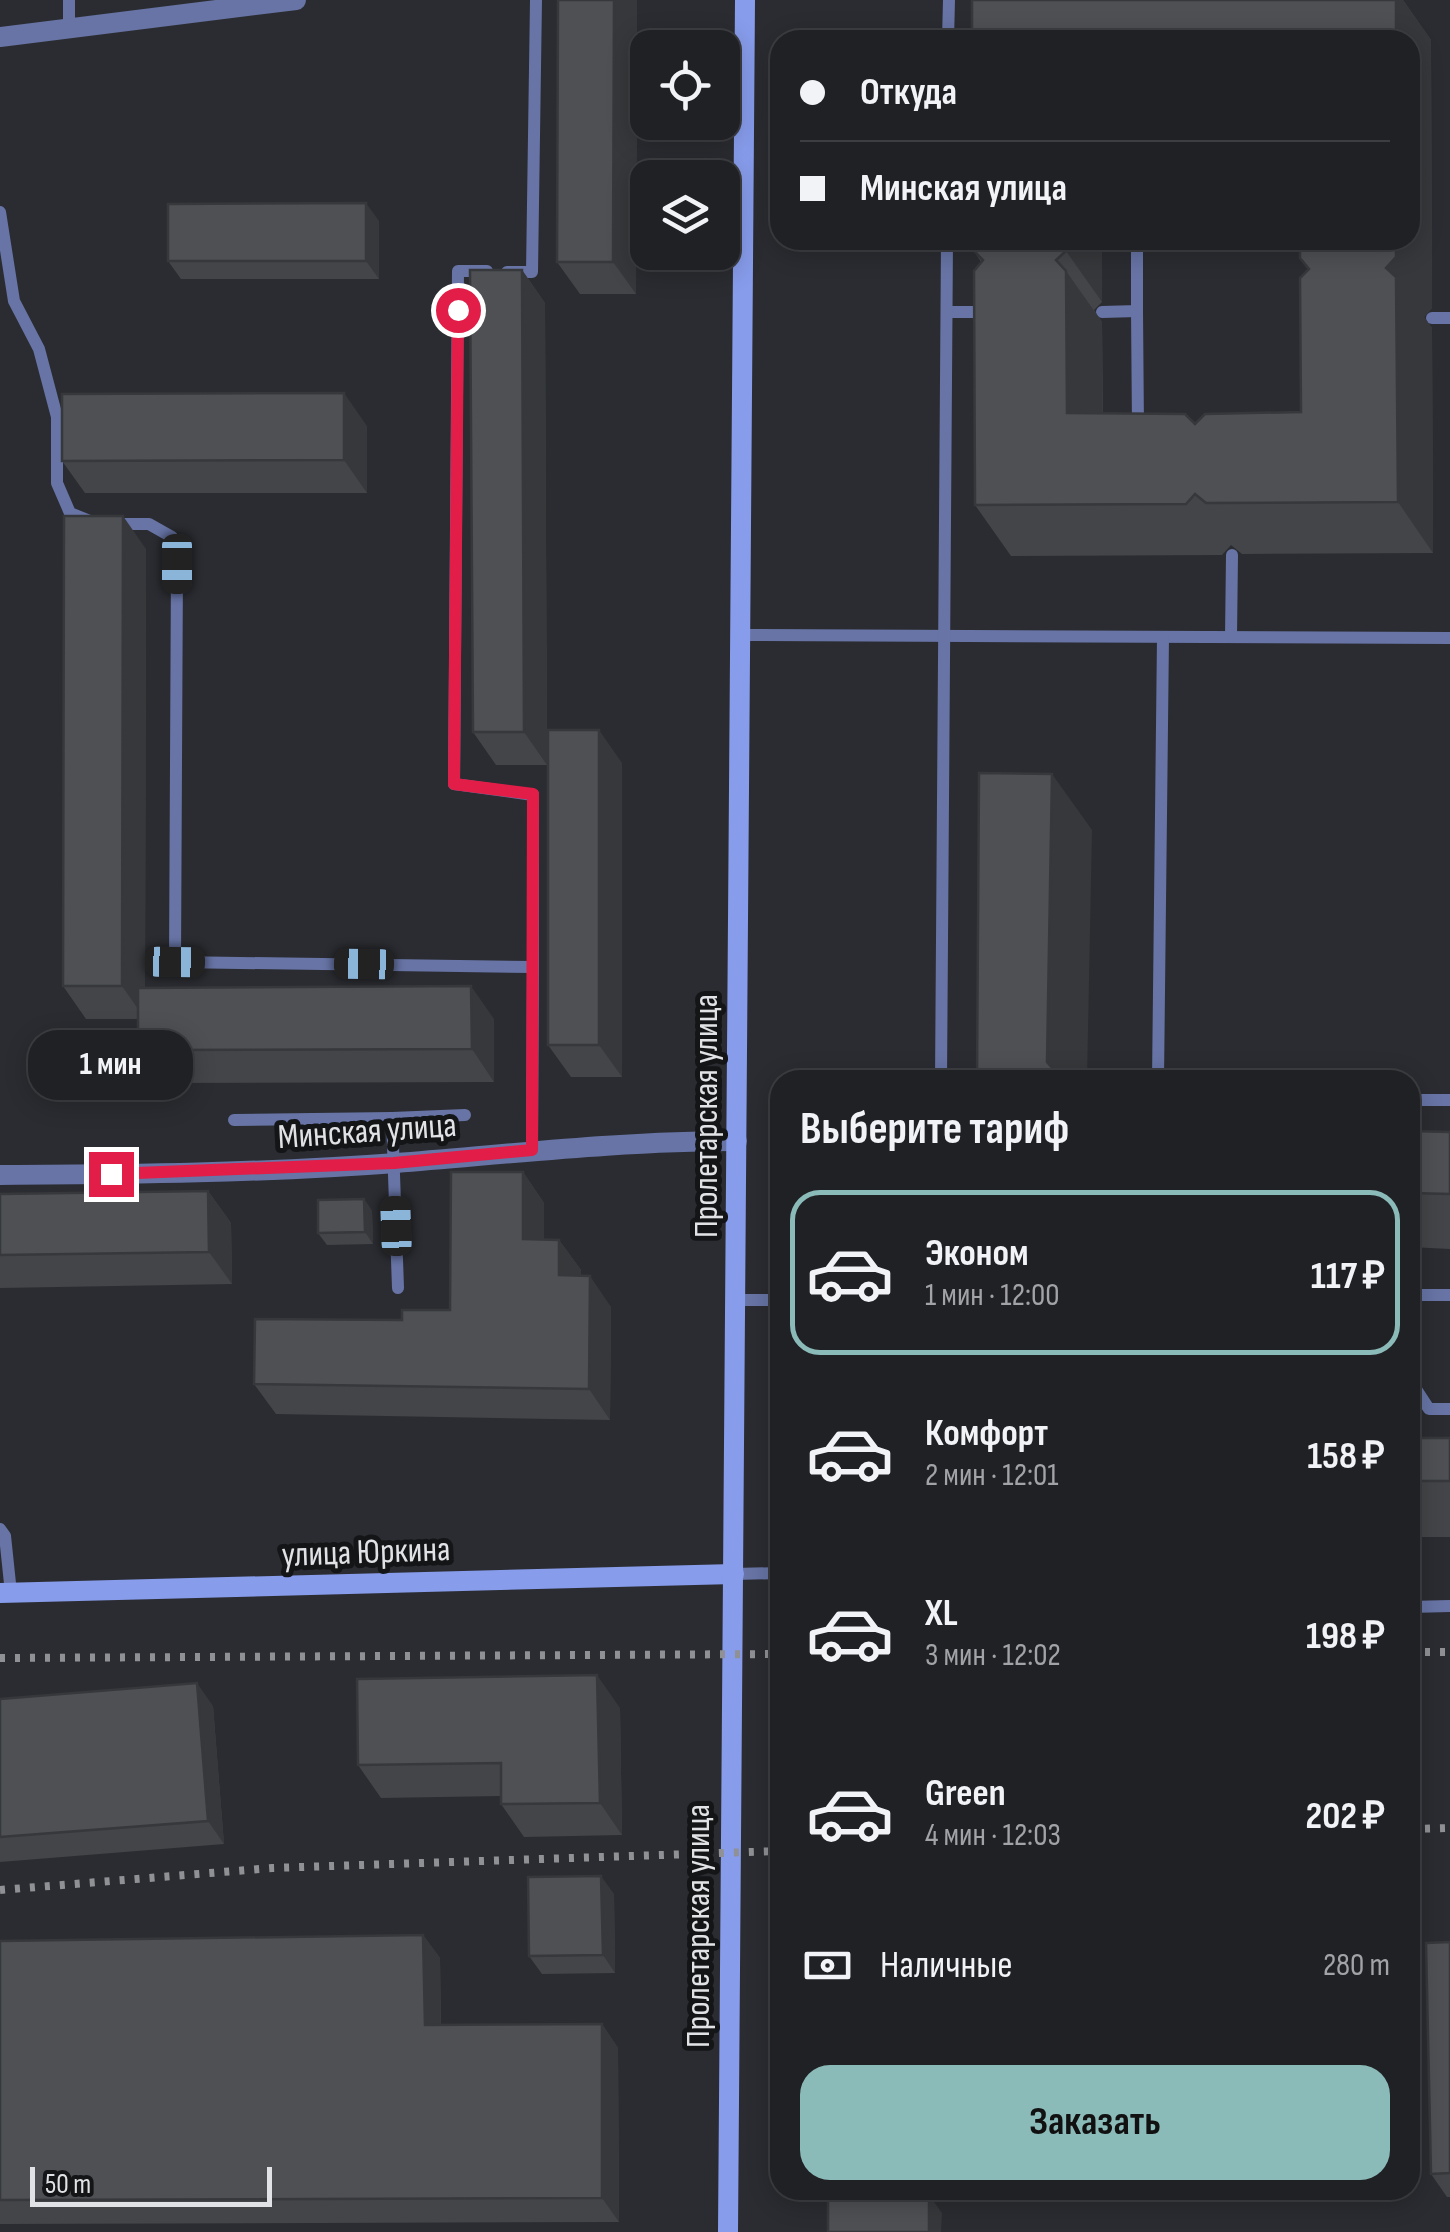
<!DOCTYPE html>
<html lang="ru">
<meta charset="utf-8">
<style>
:root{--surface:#202125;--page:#28292d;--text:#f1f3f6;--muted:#a2a3a7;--line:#3d3e42;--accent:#8bbbb9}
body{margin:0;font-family:"Sofia Sans Condensed",sans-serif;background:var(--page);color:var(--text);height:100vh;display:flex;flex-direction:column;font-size:38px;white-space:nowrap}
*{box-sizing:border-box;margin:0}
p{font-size:32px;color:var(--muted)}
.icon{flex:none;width:55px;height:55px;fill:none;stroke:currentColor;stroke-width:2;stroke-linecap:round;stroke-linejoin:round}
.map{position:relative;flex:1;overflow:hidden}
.drawer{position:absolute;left:770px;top:1070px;width:650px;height:1130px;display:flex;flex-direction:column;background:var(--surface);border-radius:30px;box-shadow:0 5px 25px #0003,0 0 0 2px var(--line)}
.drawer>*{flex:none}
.banner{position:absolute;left:770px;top:30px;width:650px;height:220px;border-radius:30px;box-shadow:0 5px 25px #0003,0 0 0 2px var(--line);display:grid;align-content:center;height:220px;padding:0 30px;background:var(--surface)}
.buttons{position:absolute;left:630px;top:30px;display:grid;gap:20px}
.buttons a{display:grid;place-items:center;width:110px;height:110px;border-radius:20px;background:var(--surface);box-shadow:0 5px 25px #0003,0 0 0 2px var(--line);font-size:50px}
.scale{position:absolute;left:30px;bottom:25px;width:242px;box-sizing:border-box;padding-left:10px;border:5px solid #e1e2e5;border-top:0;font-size:28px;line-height:35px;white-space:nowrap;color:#e1e2e5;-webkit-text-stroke:8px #141517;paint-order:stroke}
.end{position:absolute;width:45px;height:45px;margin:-22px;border:12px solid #e11d48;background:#fff;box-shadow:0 0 0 5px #fff}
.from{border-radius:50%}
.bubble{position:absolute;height:70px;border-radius:30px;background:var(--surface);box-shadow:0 5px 25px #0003,0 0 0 2px var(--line);font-size:32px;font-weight:700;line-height:70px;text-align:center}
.car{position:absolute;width:30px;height:60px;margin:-30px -15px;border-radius:12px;box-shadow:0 0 8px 2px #0007;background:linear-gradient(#222 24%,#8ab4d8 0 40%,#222 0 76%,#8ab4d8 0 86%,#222 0)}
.banner b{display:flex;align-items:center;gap:35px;height:95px;font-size:38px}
.banner b+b{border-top:2px solid var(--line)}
.banner i{width:25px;height:25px;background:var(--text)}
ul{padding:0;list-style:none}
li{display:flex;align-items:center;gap:30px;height:165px;margin:0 20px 15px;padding:0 10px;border:5px solid transparent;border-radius:30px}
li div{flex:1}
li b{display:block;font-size:38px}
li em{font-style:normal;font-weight:700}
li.on{border-color:var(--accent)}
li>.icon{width:90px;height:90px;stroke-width:1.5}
h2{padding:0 30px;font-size:45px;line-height:120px}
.pay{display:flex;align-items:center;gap:25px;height:110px;padding:0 30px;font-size:38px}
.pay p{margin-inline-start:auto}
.action{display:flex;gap:20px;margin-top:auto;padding:20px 30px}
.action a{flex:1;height:115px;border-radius:30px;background:var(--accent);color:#111;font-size:40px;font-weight:700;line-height:115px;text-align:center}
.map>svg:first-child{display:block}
</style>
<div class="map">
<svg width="1450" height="2232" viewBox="0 0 1450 2232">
<rect width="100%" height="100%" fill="#2b2c31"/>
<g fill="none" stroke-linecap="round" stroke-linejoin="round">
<g stroke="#6774a5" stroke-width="12">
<polyline points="69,28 69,0"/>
<polyline points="948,40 949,0"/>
<polyline points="0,212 14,301 39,349 57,417 57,483 70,513 90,521"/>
<polyline points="507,272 532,272 536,0"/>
<polyline points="1137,311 1138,428"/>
<polyline points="947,312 989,312"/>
<polyline points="1102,312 1137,311 1137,240"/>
<polyline points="1432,318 1450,318"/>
<polyline points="115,524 149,524 172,537 177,564 175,962 533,967 533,795 454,784 458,271 487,271"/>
<polyline points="739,635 1450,638"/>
<polyline points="1231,637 1232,555"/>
<polyline points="941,1080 947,240"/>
<polyline points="1158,1080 1163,637"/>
<polyline points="1410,1100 1450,1100"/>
<polyline points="392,1118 465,1115"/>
<polyline points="234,1120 392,1118 398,1288"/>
<polyline points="532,1150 533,967"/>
<polyline points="1410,1295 1450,1295"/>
<polyline points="736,1300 780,1300"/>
<polyline points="1410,1380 1429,1409 1450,1409"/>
<polyline points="0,1529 5,1536 11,1593"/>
<polyline points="734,1574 780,1573"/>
<polyline points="1410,1607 1450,1606"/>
</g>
<g stroke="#6774a5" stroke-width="20">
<polyline points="0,37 296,0"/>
<path d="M0,1175C132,1174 264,1173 396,1163C510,1154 623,1141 737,1141"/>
</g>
<g stroke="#879ceb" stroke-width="20">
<polyline points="0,1593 734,1574"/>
<polyline points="728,2232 745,0"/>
</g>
<g stroke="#909195" stroke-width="8" stroke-dasharray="5 10" stroke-linecap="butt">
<polyline points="1410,1652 1450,1652"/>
<polyline points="0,1658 780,1654"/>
<polyline points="1410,1829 1450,1828"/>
<polyline points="0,1890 272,1868 780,1851"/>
</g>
</g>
<g fill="#434548">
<polygon points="558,0 637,0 636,294 580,294 557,262"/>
<polygon points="972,0 1403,0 1431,40 1432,308 1424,317 1432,328 1433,553 1242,554 1231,545 1222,555 1011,556 975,505 981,262 974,251 973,240 1102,240 1102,302 1094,310 1102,322 1103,413 1195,424 1301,412 1308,270 1300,258 1410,40"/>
<polygon points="379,221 379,279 181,279 168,261"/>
<polygon points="522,270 545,303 547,765 496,765 473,732"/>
<polygon points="367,426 367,493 85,493 62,461"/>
<polygon points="146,549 145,988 494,1019 494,1082 161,1083 138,1050 138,1019 86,1019 63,986"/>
<polygon points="622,763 622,1077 571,1077 548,1045"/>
<polygon points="1410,1131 1450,1132 1450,1249 1410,1247"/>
<polygon points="523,1172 544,1203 544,1239 559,1240 581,1270 581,1276 611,1307 610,1420 276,1414 254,1384 402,1320 450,1310"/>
<polygon points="208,1191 231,1223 232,1284 0,1288 0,1194"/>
<polygon points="364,1199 372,1211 373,1244 327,1245 318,1233"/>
<rect x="1410" y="1438" width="40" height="99"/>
<polygon points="0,1699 213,1706 224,1844 0,1862"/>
<polygon points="620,1708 622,1835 524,1837 501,1804 501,1796 381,1798 358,1765"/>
<polygon points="614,1894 615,1973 542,1974 529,1956"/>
<polygon points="423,1935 440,1958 441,2025 602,2024 618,2048 619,2222 0,2224 0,1941"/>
<polygon points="1450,1942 1450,2197 1447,2197 1431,2174"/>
</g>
<g fill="#37383b">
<polygon points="614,0 637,0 636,294 613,262"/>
<polygon points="1396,0 1403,0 1431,40 1432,308 1424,317 1432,328 1433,553 1398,502 1386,268 1396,240 1410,240 1410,40 1396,40"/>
<polygon points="366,203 379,221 379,279 366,261"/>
<polygon points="1066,240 1102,240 1102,302 1066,251"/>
<polygon points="522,270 545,303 547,765 524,732"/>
<polygon points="1066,271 1102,322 1103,464 1067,413"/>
<polygon points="344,393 367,426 367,493 344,460"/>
<polygon points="123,516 146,549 145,1019 122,986"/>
<polygon points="599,730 622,763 622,1077 599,1045"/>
<polygon points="1052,774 1092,830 1087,1080 1060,1080 1047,1062"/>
<polygon points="471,986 494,1019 494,1082 472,1049"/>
<polygon points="523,1172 544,1203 544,1270 523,1239"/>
<polygon points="208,1191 231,1223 232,1284 209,1252"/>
<polygon points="364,1199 372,1211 373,1244 365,1232"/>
<polygon points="559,1240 581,1270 580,1306 559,1275"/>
<polygon points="590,1276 611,1307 610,1420 589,1389"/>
<polygon points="597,1675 620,1708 622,1835 600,1803"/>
<polygon points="197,1683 213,1706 224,1844 208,1821"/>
<polygon points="601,1876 614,1894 615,1973 603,1955"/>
<polygon points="423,1935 440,1958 441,2048 425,2025"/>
<polygon points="602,2024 618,2048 619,2222 602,2198"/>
<polygon points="883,2190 896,2190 895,2213 883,2195"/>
<polygon points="929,2195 942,2213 941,2232 929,2232"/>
</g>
<g fill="#4e5054" stroke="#37383b" stroke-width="2.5">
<polygon points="558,0 614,0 613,262 557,262"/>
<rect x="972" y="0" width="424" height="40"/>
<polygon points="366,203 366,261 168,261 168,204"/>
<polygon points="973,240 1066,240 1066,251 1056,260 1066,271 1067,413 1185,414 1195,424 1205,414 1301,412 1300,278 1309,269 1300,258 1300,240 1396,240 1396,257 1386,268 1396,277 1398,502 1206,503 1195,494 1186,504 975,505 974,271 983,260 974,251"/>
<polygon points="470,270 522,270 524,732 473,732"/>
<polygon points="344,393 344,460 62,461 62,394"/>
<polygon points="64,516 123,516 122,986 63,986"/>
<rect x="548" y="730" width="51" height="315"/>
<polygon points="979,773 1052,774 1047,1062 1063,1080 977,1080"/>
<polygon points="471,986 472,1049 138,1050 138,988"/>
<polygon points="1410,1131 1450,1132 1450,1194 1410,1193"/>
<polygon points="451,1172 523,1172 523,1239 559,1240 559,1275 590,1276 589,1389 254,1384 255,1319 402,1320 402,1310 450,1310"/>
<polygon points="208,1191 209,1252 0,1255 0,1194"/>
<polygon points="364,1199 365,1232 318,1233 318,1200"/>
<rect x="1410" y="1438" width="40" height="43"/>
<polygon points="597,1675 600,1803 501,1804 501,1763 358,1765 357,1679"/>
<polygon points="197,1683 208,1821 0,1837 0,1699"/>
<polygon points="601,1876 603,1955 529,1956 528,1877"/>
<polygon points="423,1935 425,2025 602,2024 602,2198 0,2200 0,1941"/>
<polygon points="1450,1942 1450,2173 1431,2174 1426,1943"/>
<polygon points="828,2190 883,2190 883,2195 929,2195 929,2232 828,2232"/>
</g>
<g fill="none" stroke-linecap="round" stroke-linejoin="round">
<polyline stroke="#e11d48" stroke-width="12" points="111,1174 394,1163 532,1150 533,794 454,784 458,310"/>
</g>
<g text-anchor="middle" stroke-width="10" stroke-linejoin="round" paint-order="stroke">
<g font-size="35" fill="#e1e2e5" stroke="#141517">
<text transform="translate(705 1116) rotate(-90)" y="12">Пролетарская улица</text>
<text transform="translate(367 1130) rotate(-4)" y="12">Минская улица</text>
<text transform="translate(366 1551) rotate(-2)" y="12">улица Юркина</text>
<text transform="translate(697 1926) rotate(-90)" y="12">Пролетарская улица</text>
</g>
</g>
</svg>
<div class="buttons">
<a><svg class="icon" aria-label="locate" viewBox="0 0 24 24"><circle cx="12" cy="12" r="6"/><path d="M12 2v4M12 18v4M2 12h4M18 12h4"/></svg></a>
<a><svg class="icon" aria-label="layers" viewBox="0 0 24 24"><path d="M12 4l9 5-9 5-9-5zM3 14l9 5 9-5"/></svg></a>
</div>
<div class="scale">50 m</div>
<i class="end from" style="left:458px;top:310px"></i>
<i class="end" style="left:111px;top:1174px"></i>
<div class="bubble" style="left:28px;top:1030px;width:165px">1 мин</div>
<i class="car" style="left:177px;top:564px;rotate:180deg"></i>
<i class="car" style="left:175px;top:962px;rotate:91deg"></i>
<i class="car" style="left:364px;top:964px;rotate:271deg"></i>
<i class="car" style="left:396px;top:1226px;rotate:358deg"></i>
<div class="banner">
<b><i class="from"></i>Откуда</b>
<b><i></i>Минская улица</b>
</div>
<section class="drawer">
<h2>Выберите тариф</h2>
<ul>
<li class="on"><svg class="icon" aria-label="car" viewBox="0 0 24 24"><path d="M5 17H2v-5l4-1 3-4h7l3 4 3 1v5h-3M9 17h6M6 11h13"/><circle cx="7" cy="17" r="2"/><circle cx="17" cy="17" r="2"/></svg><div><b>Эконом</b><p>1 мин · 12:00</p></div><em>117 ₽</em></li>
<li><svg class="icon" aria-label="car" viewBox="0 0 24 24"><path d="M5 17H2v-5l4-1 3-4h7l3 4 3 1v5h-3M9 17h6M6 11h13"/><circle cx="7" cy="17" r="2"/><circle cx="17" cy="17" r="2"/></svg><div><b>Комфорт</b><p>2 мин · 12:01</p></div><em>158 ₽</em></li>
<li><svg class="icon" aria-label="car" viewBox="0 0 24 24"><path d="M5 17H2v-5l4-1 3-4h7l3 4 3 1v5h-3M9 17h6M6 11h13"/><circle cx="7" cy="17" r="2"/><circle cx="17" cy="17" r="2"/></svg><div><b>XL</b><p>3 мин · 12:02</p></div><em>198 ₽</em></li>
<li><svg class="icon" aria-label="car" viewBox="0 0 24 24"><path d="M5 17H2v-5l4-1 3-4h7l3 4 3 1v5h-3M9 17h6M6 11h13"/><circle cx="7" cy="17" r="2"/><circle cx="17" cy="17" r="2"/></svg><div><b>Green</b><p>4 мин · 12:03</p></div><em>202 ₽</em></li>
</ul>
<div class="pay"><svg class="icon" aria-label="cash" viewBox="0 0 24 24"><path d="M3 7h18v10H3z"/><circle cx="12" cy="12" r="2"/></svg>Наличные<p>280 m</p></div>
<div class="action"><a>Заказать</a></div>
</section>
</div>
